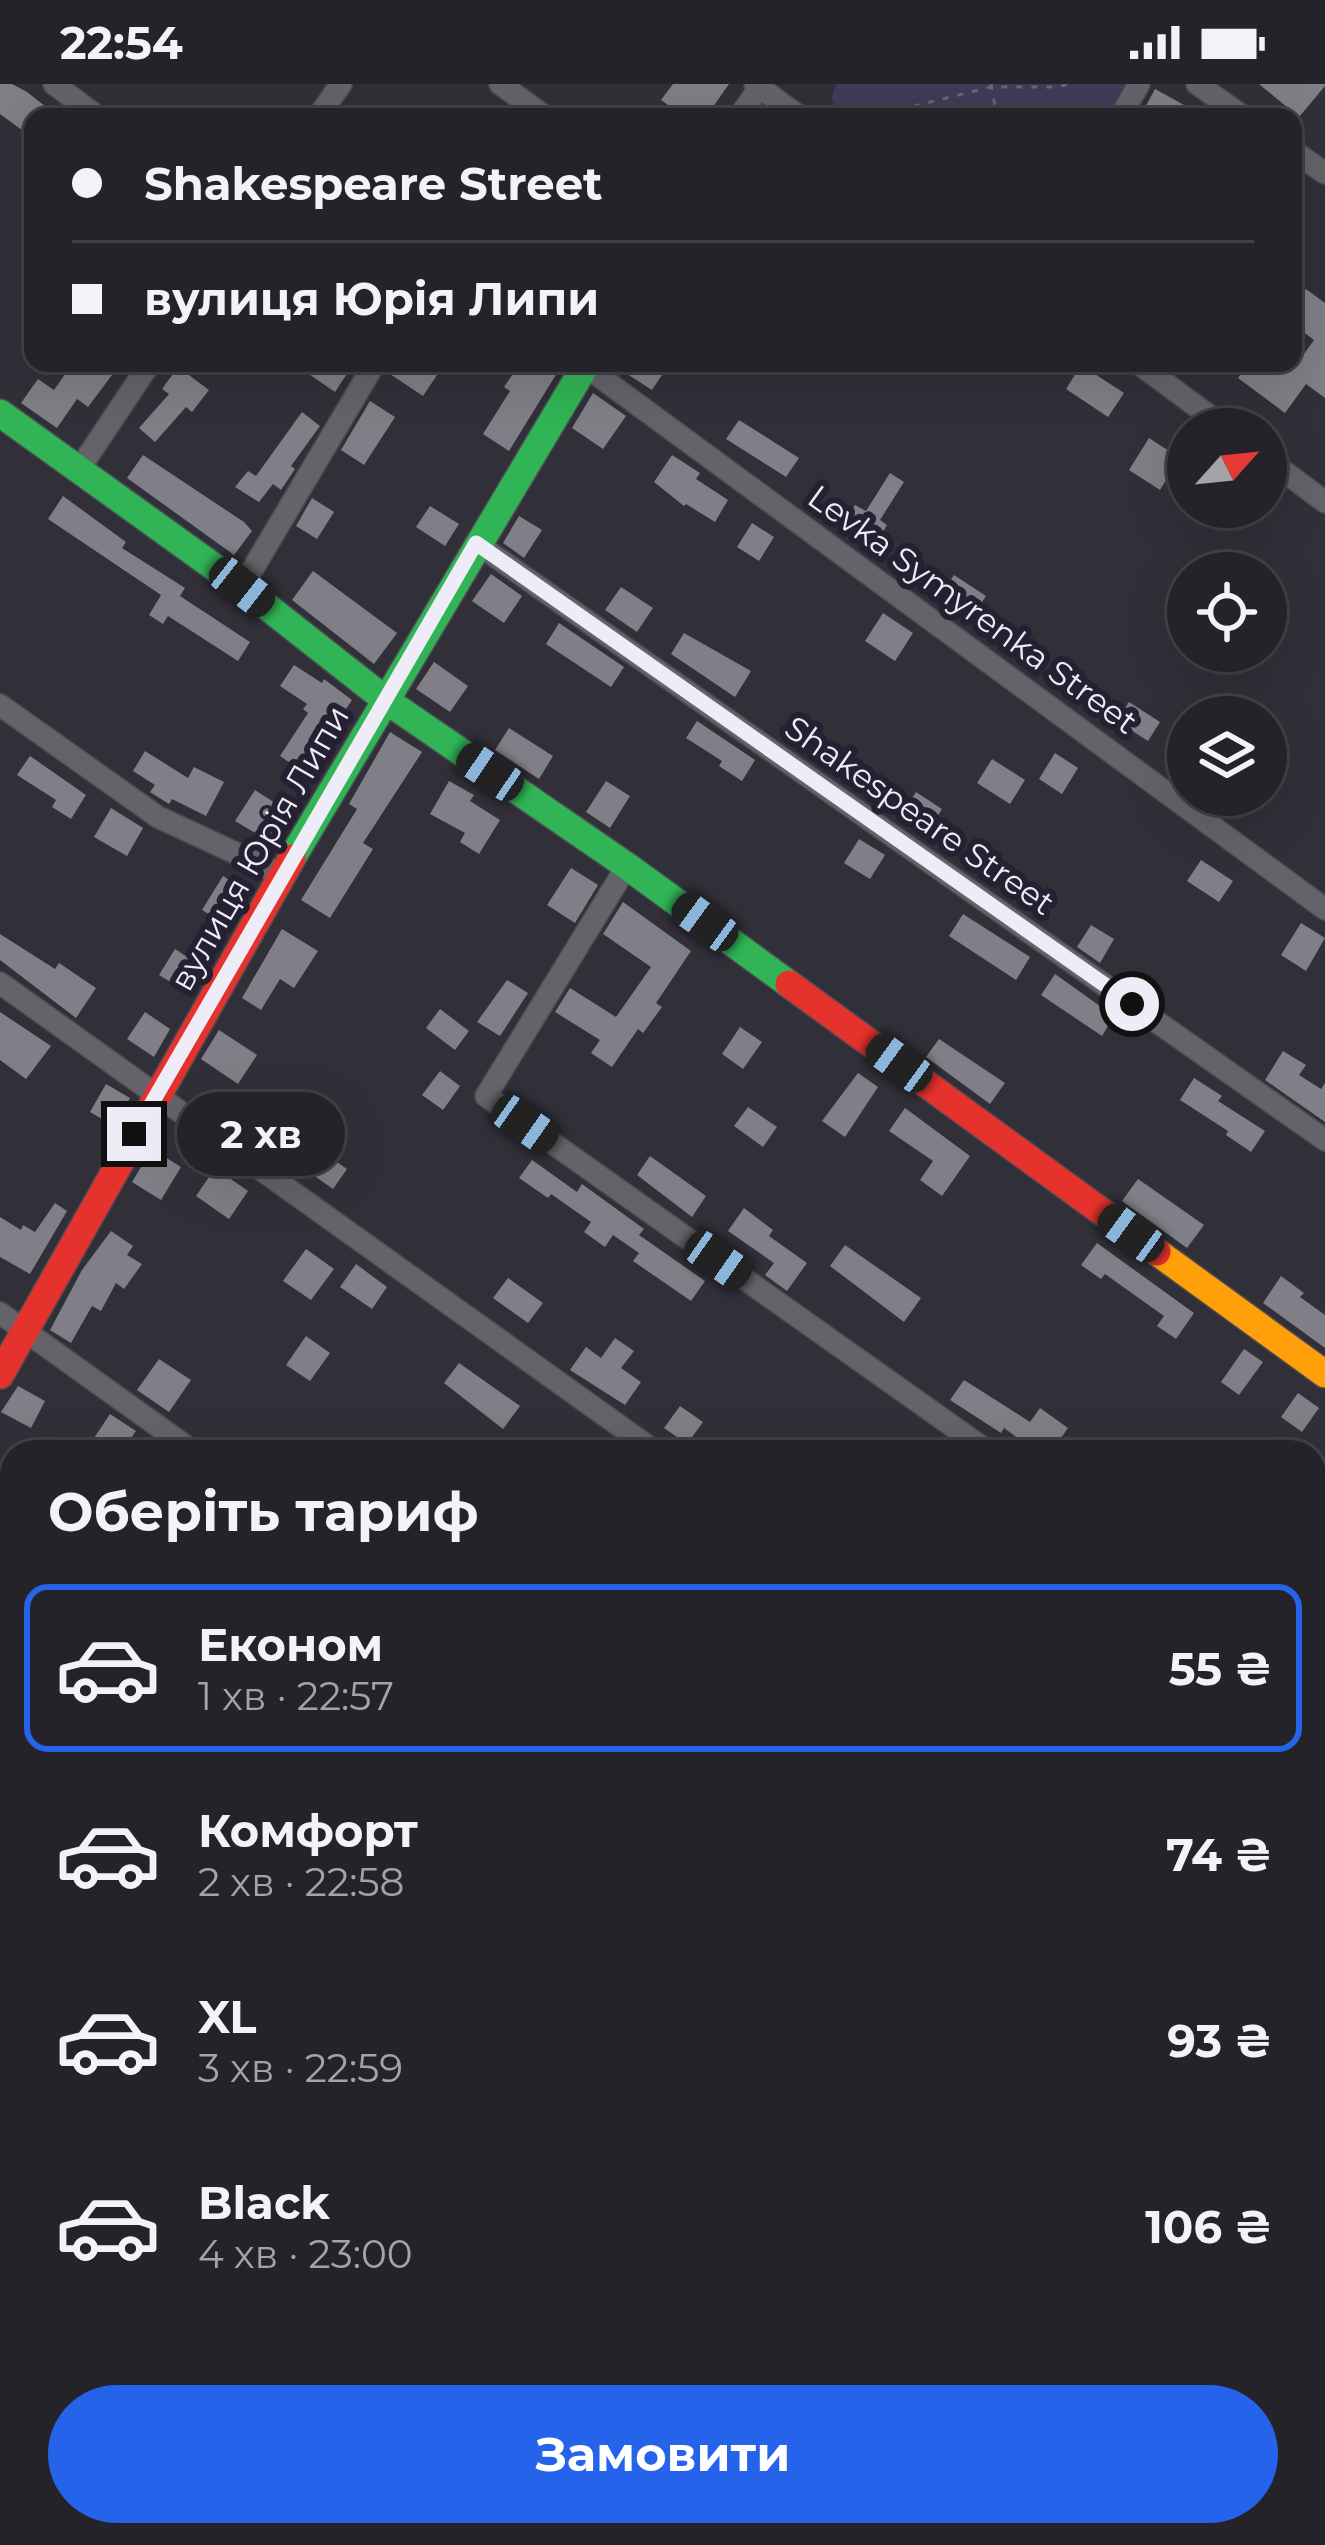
<!DOCTYPE html>
<html lang="uk">
<meta charset="utf-8">
<style>
:root{--surface:#25232a;--page:#2d2b32;--text:#f1f3f6;--muted:#a3a4a8;--line:#424047;--accent:#2563eb}
body{margin:0;font-family:Montserrat,sans-serif;background:var(--page);color:var(--text);height:100vh;display:flex;flex-direction:column;font-size:45px;white-space:nowrap}
*{box-sizing:border-box;margin:0}
p{font-size:39px;color:var(--muted)}
.icon{flex:none;width:66px;height:66px;fill:none;stroke:currentColor;stroke-width:2;stroke-linecap:round;stroke-linejoin:round}
.map{position:relative;flex:1;overflow:hidden}
.side{position:absolute;left:0px;top:1356px;width:1326px;height:1107px;display:flex;flex-direction:column;background:var(--surface);border-radius:36px 36px 0 0;box-shadow:0 12px 48px #0002,0 0 0 3px var(--line)}
.side>*{flex:none}
.hud{position:absolute;left:24px;top:24px;width:1278px;height:264px;border-radius:24px;box-shadow:0 12px 48px #0002,0 0 0 3px var(--line);display:grid;align-content:center;height:264px;padding:0 48px;background:var(--surface)}
.needle{width:78px;rotate:63deg}
.fabs{position:absolute;left:1167px;top:324px;display:grid;gap:24px}
.fabs a{display:grid;place-items:center;width:120px;height:120px;border-radius:50%;background:var(--surface);box-shadow:0 12px 48px #0002,0 0 0 3px var(--line);font-size:60px}
.end{position:absolute;width:54px;height:54px;margin:-27px;border:15px solid #eeecf7;background:#111;box-shadow:0 0 0 6px #111}
.from{border-radius:50%}
.bubble{position:absolute;height:84px;border-radius:42px;background:var(--surface);box-shadow:0 12px 48px #0002,0 0 0 3px var(--line);font-size:39px;font-weight:700;line-height:84px;text-align:center}
.car{position:absolute;width:36px;height:72px;margin:-36px -18px;border-radius:15px;box-shadow:0 0 9px 3px #0007;background:linear-gradient(#222 24%,#8ab4d8 0 40%,#222 0 76%,#8ab4d8 0 86%,#222 0)}
.hud b{display:flex;align-items:center;gap:42px;height:114px;font-size:45px}
.hud b+b{border-top:3px solid var(--line)}
.hud i{width:30px;height:30px;background:var(--text)}
ul{padding:0;list-style:none}
li{display:flex;align-items:center;gap:36px;height:168px;margin:0 24px 18px;padding:0 24px;border:6px solid transparent;border-radius:24px}
li div{flex:1}
li b{display:block;font-size:45px}
li em{font-style:normal;font-weight:700}
li.active{border-color:var(--accent)}
li>.icon{width:108px;height:108px;stroke-width:1.5}
h2{padding:0 48px;font-size:54px;line-height:144px}
.primary-button{display:flex;gap:24px;margin-top:auto;padding:24px 48px}
.primary-button a{flex:1;height:138px;border-radius:72px;background:var(--accent);color:#fff;font-size:48px;font-weight:700;line-height:138px;text-align:center}
.status{display:flex;justify-content:space-between;align-items:center;height:84px;padding:0 60px;background:var(--surface);direction:ltr}
.status svg{height:33px;fill:currentColor}
.map>svg:first-child{display:block}
</style>
<div class="status"><b>22:54</b><svg viewBox="0 0 49 12"><path d="M0 12V9h3v3zM5 12V6h3v6zM10 12V3h3v9zM15 12V0h3v12zM26 1h20v11H26zM47 4h2v5h-2z"/></svg></div>
<div class="map">
<svg width="1325" height="2461" viewBox="0 0 1325 2461">
<rect width="100%" height="100%" fill="#312f38"/>
<polygon fill="#413a58" points="836,0 1127,0 1110,33 844,33 831,16"/>
<g fill="#807e86">
<polygon points="0,0 12,0 27,8 59,33 33,33 26,49 0,30"/>
<polygon points="673,0 729,0 706,33 685,33 661,16"/>
<polygon points="1259,0 1325,0 1325,2 1299,33"/>
<polygon points="1155,5 1206,33 1140,33"/>
<polygon points="1306,205 1325,219 1325,314 1306,300 1285,329 1238,294 1249,279 1279,279 1291,288 1314,256 1293,240 1293,223"/>
<polygon points="73,279 121,279 88,323 77,315 57,344 21,319 38,295 54,306"/>
<polygon points="312,279 354,279 335,308 306,288"/>
<polygon points="390,279 445,279 423,312 387,288"/>
<polygon points="520,279 542,279 557,289 509,367 483,350 510,307 504,303"/>
<polygon points="610,279 670,279 652,306"/>
<polygon points="1081,281 1124,309 1108,333 1066,305"/>
<polygon points="178,283 209,306 192,328 186,323 155,358 139,344 169,310 162,305"/>
<polygon points="593,309 626,332 603,365 572,344"/>
<polygon points="370,317 395,333 364,381 341,366"/>
<polygon points="302,328 320,342 291,382 295,385 281,406 273,400 259,418 235,403 248,387 256,392"/>
<polygon points="739,336 799,374 786,393 726,355"/>
<polygon points="1149,354 1180,374 1160,406 1129,386"/>
<polygon points="143,371 244,438 252,447 234,471 127,394"/>
<polygon points="672,371 700,389 696,395 728,416 715,438 686,420 684,422 654,398"/>
<polygon points="890,389 904,398 880,436 887,441 877,458 845,437 855,421 866,427"/>
<polygon points="63,412 126,458 122,464 185,504 180,512 250,558 238,577 168,532 163,540 149,531 161,511 48,435"/>
<polygon points="312,414 334,428 317,455 296,442"/>
<polygon points="430,422 459,440 445,462 416,443"/>
<polygon points="519,432 542,446 524,474 503,459"/>
<polygon points="752,439 774,453 759,477 737,463"/>
<polygon points="313,487 397,549 374,580 292,516"/>
<polygon points="491,490 522,512 504,539 472,517"/>
<polygon points="954,491 986,512 972,533 940,513"/>
<polygon points="621,503 653,524 637,548 605,526"/>
<polygon points="883,529 913,549 895,577 865,557"/>
<polygon points="559,539 624,583 611,603 546,560"/>
<polygon points="684,549 751,587 735,613 671,570"/>
<polygon points="434,578 468,602 450,628 416,605"/>
<polygon points="294,581 322,599 324,595 352,616 321,662 325,665 308,691 280,672 308,629 303,625 307,620 280,602"/>
<polygon points="1129,618 1160,638 1148,657 1117,637"/>
<polygon points="697,637 755,676 742,697 719,682 722,677 686,654"/>
<polygon points="509,644 553,672 539,695 495,666"/>
<polygon points="390,648 422,668 363,759 373,765 330,834 301,816 357,725 349,720"/>
<polygon points="145,667 188,694 194,683 224,698 206,732 172,715 169,720 150,708 155,701 133,687"/>
<polygon points="1055,669 1078,684 1062,710 1039,695"/>
<polygon points="30,672 86,711 71,735 52,723 56,716 17,691"/>
<polygon points="992,675 1025,696 1010,720 977,699"/>
<polygon points="449,697 474,711 470,717 500,736 479,770 460,758 465,749 430,730"/>
<polygon points="606,697 630,712 610,744 586,728"/>
<polygon points="255,706 289,728 270,758 235,737"/>
<polygon points="916,708 942,725 927,749 901,732"/>
<polygon points="111,724 143,744 127,772 94,753"/>
<polygon points="859,755 885,771 870,795 844,779"/>
<polygon points="1201,776 1233,797 1219,818 1187,797"/>
<polygon points="571,784 598,801 575,839 547,821"/>
<polygon points="223,792 248,808 228,842 202,826"/>
<polygon points="623,818 691,867 656,919 662,923 643,949 638,945 612,983 591,969 600,956 555,928 570,904 616,933 651,883 603,850"/>
<polygon points="963,830 1030,873 1016,896 949,852"/>
<polygon points="1301,839 1325,854 1306,887 1281,871"/>
<polygon points="1091,841 1114,855 1100,879 1077,863"/>
<polygon points="282,845 318,867 294,904 280,895 261,926 242,914"/>
<polygon points="0,850 55,885 59,879 96,904 76,934 0,876"/>
<polygon points="175,865 204,884 190,910 159,891"/>
<polygon points="1055,890 1114,932 1102,952 1041,911"/>
<polygon points="507,896 528,909 500,952 477,938"/>
<polygon points="440,925 469,947 455,966 426,944"/>
<polygon points="0,928 51,962 26,995 0,976"/>
<polygon points="145,928 170,945 154,973 127,955"/>
<polygon points="740,943 762,958 743,985 722,970"/>
<polygon points="219,946 257,971 238,1000 201,975"/>
<polygon points="939,955 1005,999 990,1020 926,973"/>
<polygon points="1283,967 1306,981 1299,991 1321,1005 1325,999 1325,1038 1265,996"/>
<polygon points="440,987 460,1002 443,1026 422,1011"/>
<polygon points="858,989 878,1003 845,1053 822,1037"/>
<polygon points="1194,994 1222,1012 1218,1017 1265,1047 1251,1068 1226,1051 1228,1047 1180,1016"/>
<polygon points="106,1000 130,1014 114,1042 90,1028"/>
<polygon points="748,1023 777,1043 763,1063 734,1042"/>
<polygon points="905,1024 970,1072 942,1112 920,1096 933,1077 889,1047"/>
<polygon points="283,1031 317,1055 313,1061 347,1085 333,1105 299,1081 296,1086 261,1063"/>
<polygon points="152,1065 181,1083 161,1116 132,1098"/>
<polygon points="650,1072 706,1112 692,1133 637,1091"/>
<polygon points="532,1076 577,1108 582,1100 644,1145 639,1151 705,1197 691,1217 633,1177 639,1169 613,1151 605,1163 584,1148 591,1138 551,1110 548,1114 519,1094"/>
<polygon points="215,1084 248,1107 229,1135 196,1112"/>
<polygon points="1138,1095 1204,1141 1187,1164 1122,1117"/>
<polygon points="55,1119 67,1127 30,1190 0,1173 0,1133 21,1146 23,1141 35,1148"/>
<polygon points="744,1124 773,1146 769,1152 807,1179 787,1207 765,1191 774,1179 728,1147"/>
<polygon points="111,1147 133,1162 127,1171 142,1180 124,1205 116,1199 101,1227 92,1222 71,1259 50,1246 82,1186"/>
<polygon points="1097,1159 1194,1229 1176,1255 1157,1242 1164,1232 1105,1190 1101,1195 1081,1181"/>
<polygon points="845,1161 921,1214 904,1238 830,1182"/>
<polygon points="306,1165 334,1185 311,1216 283,1197"/>
<polygon points="356,1180 387,1203 372,1225 340,1203"/>
<polygon points="1281,1192 1304,1209 1300,1213 1325,1231 1325,1264 1263,1219"/>
<polygon points="508,1194 543,1219 528,1239 493,1214"/>
<polygon points="306,1252 330,1269 310,1297 286,1281"/>
<polygon points="615,1254 634,1267 621,1284 641,1298 625,1321 570,1286 586,1263 601,1274"/>
<polygon points="1244,1265 1263,1278 1239,1311 1221,1298"/>
<polygon points="159,1275 191,1296 169,1328 137,1306"/>
<polygon points="459,1279 520,1322 503,1345 444,1299"/>
<polygon points="964,1296 1030,1338 1040,1324 1068,1344 1051,1368 1037,1368 1004,1344 1001,1349 950,1316"/>
<polygon points="18,1302 45,1317 31,1344 1,1328"/>
<polygon points="1298,1309 1319,1324 1302,1348 1281,1333"/>
<polygon points="680,1322 703,1338 687,1360 664,1344"/>
<polygon points="110,1330 136,1347 121,1368 108,1368 92,1357"/>
</g>
<g fill="none" stroke-linecap="round" stroke-linejoin="round">
<defs>
<g id="street">
<polyline points="54,0 98,33"/>
<polyline points="500,0 546,33"/>
<polyline points="755,0 800,33"/>
<polyline points="1197,0 1244,33"/>
<polyline points="318,33 341,0"/>
<polyline points="739,33 762,0"/>
<polyline points="1120,33 1139,0"/>
<polyline points="1293,67 1325,89"/>
<polyline points="581,279 1325,825"/>
<polyline points="1138,279 1227,345"/>
<polyline points="1266,374 1325,418"/>
<polyline points="80,384 150,279"/>
<polyline points="476,459 1325,1056"/>
<polyline points="242,503 375,279"/>
<polyline points="0,621 158,733 285,792"/>
<polyline points="627,782 486,1012 989,1368"/>
<polyline points="0,899 656,1368"/>
<polyline points="0,1229 194,1368"/>
<polyline points="0,1548 12,1557"/>
<polyline points="1314,1689 1325,1674"/>
<polyline points="1314,1835 1325,1842"/>
<polyline points="0,1861 12,1869"/>
<polyline points="1314,2164 1325,2172"/>
<polyline points="770,2451 783,2461"/>
<polyline points="1259,2451 1273,2461"/>
<polyline points="101,2461 113,2451"/>
<polyline points="709,2461 718,2451"/>
</g>
<g id="fast">
<polyline points="0,329 242,503 387,617 627,782 789,900"/>
<polyline points="292,774 587,279"/>
</g>
<polyline id="slow" points="1157,1168 1325,1290"/>
<g id="jam">
<polyline points="789,900 1157,1168"/>
<polyline points="0,1291 292,774"/>
<polyline points="0,2232 12,2241"/>
<polyline points="275,2451 280,2461"/>
</g>
</defs>
<use href="#street" stroke="#4c4a53" stroke-width="24"/>
<use href="#fast" stroke="#4c4a53" stroke-width="30"/>
<use href="#slow" stroke="#4c4a53" stroke-width="30"/>
<use href="#jam" stroke="#4c4a53" stroke-width="30"/>
<g stroke="#68676e" stroke-width="3" stroke-dasharray="6 9" stroke-linecap="butt">
<polyline points="991,0 997,33"/>
<polyline points="870,33 991,3 1058,3 1069,0"/>
<polyline points="0,2460 0,2461"/>
</g>
<use href="#street" stroke="#646369" stroke-width="21"/>
<use href="#fast" stroke="#30b455" stroke-width="27"/>
<use href="#slow" stroke="#ff9f0a" stroke-width="27"/>
<use href="#jam" stroke="#e5322d" stroke-width="27"/>
</g>
<g fill="none" stroke-linecap="round" stroke-linejoin="round">
<polyline stroke="#eeecf7" stroke-width="15" points="134,1050 476,459 1132,920"/>
</g>
<g text-anchor="middle" stroke-width="12" stroke-linejoin="round" paint-order="stroke">
<g font-size="33" fill="#eeecf7" stroke="#252132">
<text transform="translate(973 525) rotate(36)" y="12">Levka Symyrenka Street</text>
<text transform="translate(920 731) rotate(35)" y="12">Shakespeare Street</text>
<text transform="translate(259 764) rotate(-60)" y="12">вулиця Юрія Липи</text>
</g>
</g>
</svg>
<div class="fabs">
<a><svg class="needle" viewBox="-14 -14 28 28"><path d="M0-13l5 13h-10z" fill="#e53935"/><path d="M0 13l5-13h-10z" fill="#a3a4a8"/></svg></a>
<a><svg class="icon" aria-label="locate" viewBox="0 0 24 24"><circle cx="12" cy="12" r="6"/><path d="M12 2v4M12 18v4M2 12h4M18 12h4"/></svg></a>
<a><svg class="icon" aria-label="layers" viewBox="0 0 24 24"><path d="M12 4l9 5-9 5-9-5zM3 14l9 5 9-5"/></svg></a>
</div>
<i class="end from" style="left:1132px;top:920px"></i>
<i class="end" style="left:134px;top:1050px"></i>
<div class="bubble" style="left:177px;top:1008px;width:168px">2 хв</div>
<i class="car" style="left:242px;top:503px;rotate:128deg"></i>
<i class="car" style="left:490px;top:688px;rotate:304deg"></i>
<i class="car" style="left:705px;top:838px;rotate:306deg"></i>
<i class="car" style="left:899px;top:979px;rotate:306deg"></i>
<i class="car" style="left:525px;top:1040px;rotate:125deg"></i>
<i class="car" style="left:1131px;top:1149px;rotate:306deg"></i>
<i class="car" style="left:718px;top:1176px;rotate:125deg"></i>
<div class="hud">
<b><i class="from"></i>Shakespeare Street</b>
<b><i></i>вулиця Юрія Липи</b>
</div>
<section class="side">
<h2>Оберіть тариф</h2>
<ul>
<li class="active"><svg class="icon" aria-label="car" viewBox="0 0 24 24"><path d="M5 17H2v-5l4-1 3-4h7l3 4 3 1v5h-3M9 17h6M6 11h13"/><circle cx="7" cy="17" r="2"/><circle cx="17" cy="17" r="2"/></svg><div><b>Економ</b><p>1 хв · 22:57</p></div><em>55 ₴</em></li>
<li><svg class="icon" aria-label="car" viewBox="0 0 24 24"><path d="M5 17H2v-5l4-1 3-4h7l3 4 3 1v5h-3M9 17h6M6 11h13"/><circle cx="7" cy="17" r="2"/><circle cx="17" cy="17" r="2"/></svg><div><b>Комфорт</b><p>2 хв · 22:58</p></div><em>74 ₴</em></li>
<li><svg class="icon" aria-label="car" viewBox="0 0 24 24"><path d="M5 17H2v-5l4-1 3-4h7l3 4 3 1v5h-3M9 17h6M6 11h13"/><circle cx="7" cy="17" r="2"/><circle cx="17" cy="17" r="2"/></svg><div><b>XL</b><p>3 хв · 22:59</p></div><em>93 ₴</em></li>
<li><svg class="icon" aria-label="car" viewBox="0 0 24 24"><path d="M5 17H2v-5l4-1 3-4h7l3 4 3 1v5h-3M9 17h6M6 11h13"/><circle cx="7" cy="17" r="2"/><circle cx="17" cy="17" r="2"/></svg><div><b>Black</b><p>4 хв · 23:00</p></div><em>106 ₴</em></li>
</ul>
<div class="primary-button"><a>Замовити</a></div>
</section>
</div>
